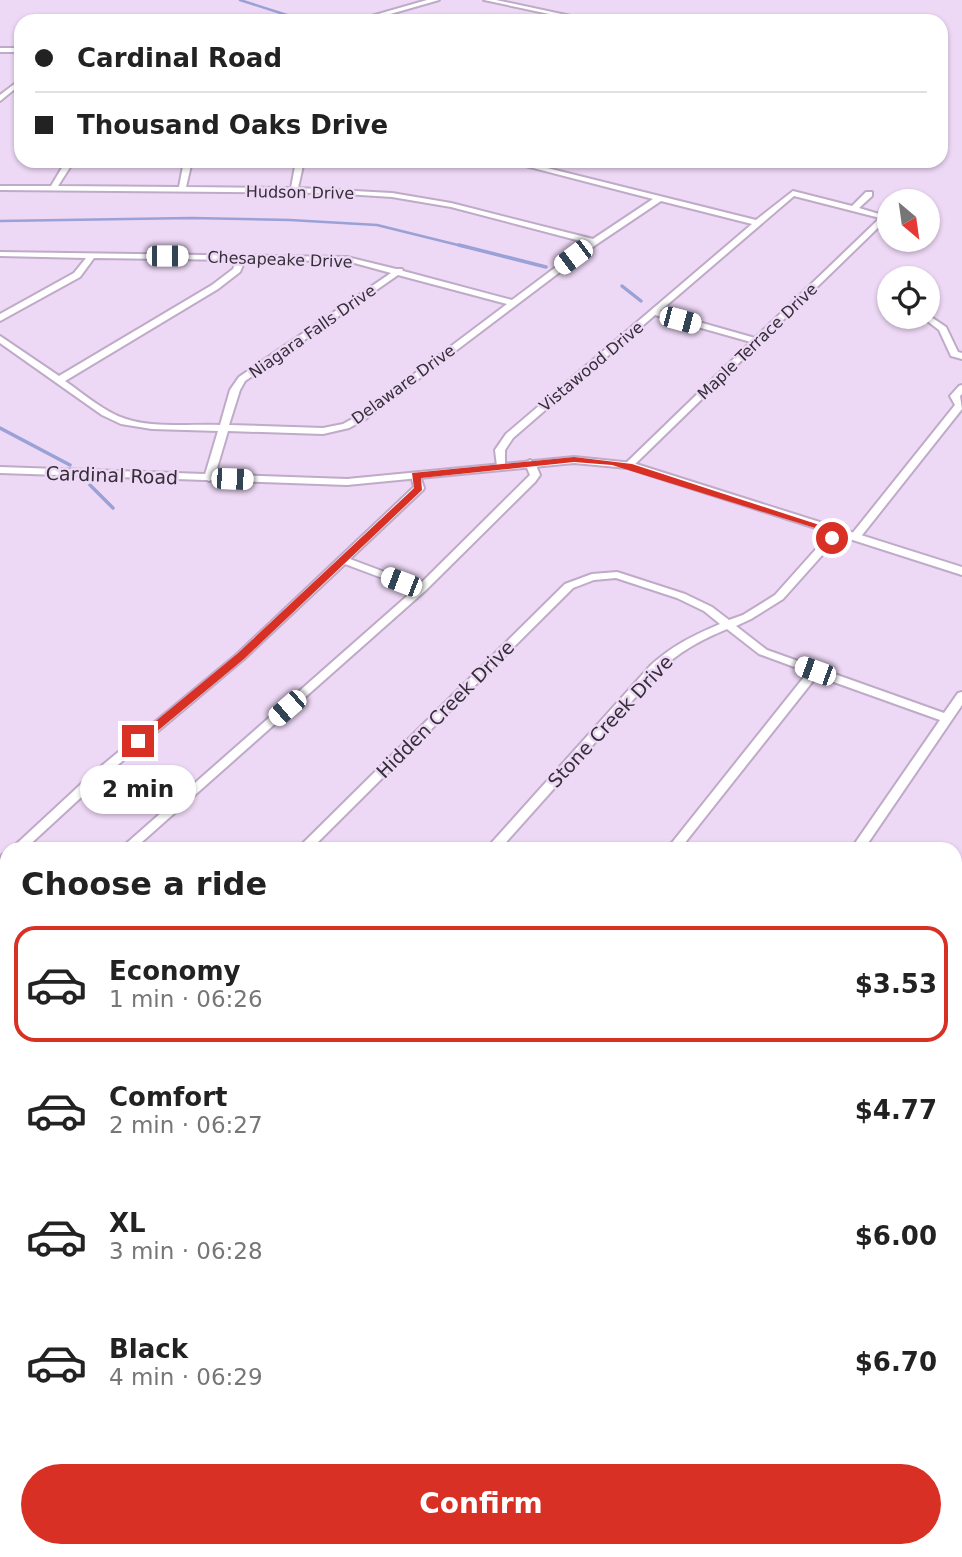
<!DOCTYPE html>
<meta charset="utf-8">
<style>
:root{--surface:#fff;--page:#f6f6f6;--text:#222;--muted:#767676;--line:#e0e0e0;--accent:#d93025}
body{margin:0;font-family:"DejaVu Sans",sans-serif;background:var(--page);color:var(--text);height:100vh;display:flex;flex-direction:column;font-size:26px;white-space:nowrap}
*{box-sizing:border-box;margin:0}
p{font-size:23px;color:var(--muted)}
.icon{flex:none;width:38px;height:38px;fill:none;stroke:currentColor;stroke-width:2;stroke-linecap:round;stroke-linejoin:round}
.map{position:relative;flex:1;overflow:hidden}
.drawer{position:absolute;left:0px;top:842px;width:962px;height:716px;display:flex;flex-direction:column;background:var(--surface);border-radius:21px 21px 0 0;box-shadow:0 2px 5px #0004}
.drawer>*{flex:none}
.hud{position:absolute;left:14px;top:14px;width:934px;height:154px;border-radius:21px;box-shadow:0 2px 5px #0004;display:grid;align-content:center;height:154px;padding:0 21px;background:var(--surface)}
.needle{width:46px;rotate:151deg}
.tools{position:absolute;left:877px;top:189px;display:grid;gap:14px}
.tools a{display:grid;place-items:center;width:63px;height:63px;border-radius:50%;background:var(--surface);box-shadow:0 2px 5px #0004;font-size:35px}
.end{position:absolute;width:32px;height:32px;margin:-16px;border:9px solid #d93025;background:#fff;box-shadow:0 0 0 4px #fff}
.from{border-radius:50%}
.bubble{position:absolute;height:49px;border-radius:24px;background:var(--surface);box-shadow:0 2px 5px #0004;font-size:23px;font-weight:600;line-height:49px;text-align:center}
.car{position:absolute;width:21px;height:42px;margin:-21px -10px;border-radius:9px;box-shadow:0 0 5px 2px #0007;background:linear-gradient(#fff 24%,#345 0 40%,#fff 0 76%,#345 0 86%,#fff 0)}
.hud b{display:flex;align-items:center;gap:24px;height:66px;font-size:26px}
.hud b+b{border-top:2px solid var(--line)}
.hud i{width:18px;height:18px;background:var(--text)}
ul{padding:0;list-style:none}
li{display:flex;align-items:center;gap:21px;height:116px;margin:0 14px 10px;padding:0 7px;border:4px solid transparent;border-radius:21px}
li div{flex:1}
li b{display:block;font-size:26px}
li em{font-style:normal;font-weight:600}
li.on{border-color:var(--accent)}
li>.icon{width:63px;height:63px;stroke-width:1.5}
h2{padding:0 21px;font-size:32px;line-height:84px}
.cta{display:flex;gap:14px;margin-top:auto;padding:14px 21px}
.cta a{flex:1;height:80px;border-radius:42px;background:var(--accent);color:#fff;font-size:28px;font-weight:600;line-height:80px;text-align:center}
.map>svg:first-child{display:block}
</style>
<div class="map">
<svg width="962" height="1557" viewBox="0 0 962 1557">
<rect width="100%" height="100%" fill="#edd8f5"/>
<polygon fill="#f4c1d1" points="956,1456 962,1458 962,1557 877,1557 879,1551 956,1550"/>
<g fill="none" stroke-linecap="round" stroke-linejoin="round">
<g stroke="#99a1d6" stroke-width="2.5">
<polyline points="240,0 290,16 289,20 292,21"/>
<polyline points="0,221 191,218 290,220 377,225 466,247"/>
</g>
<g stroke="#99a1d6" stroke-width="3.5">
<polyline points="459,245 546,267"/>
<polyline points="622,286 641,301"/>
<polyline points="0,428 70,465"/>
<polyline points="90,485 113,508"/>
</g>
<defs>
<g id="minor">
<polygon points="484,0 496,0 594,21 582,21"/>
<polygon points="21,79 21,84 0,101 0,95"/>
<path d="M66,161H74L58,186L179,187L184,161H192L186,187L291,188L296,161H304L298,188L392,193L451,203L593,239L653,199L506,161H519L756,220L793,191L852,206L866,192H872V196L859,208L889,217L632,467H626L624,465L751,342L655,315L513,438L505,450V468H499L497,466L495,450L506,434L752,224L661,201L597,244L367,418L349,428L323,434L228,431L214,478L209,481L204,478L218,431L152,429L121,424L102,415L0,343V336L59,376L212,285L233,269L237,260L94,258L80,277L0,321V314L74,273L86,258L0,256V252L347,257L396,269H402L403,271L512,300L588,243L451,207L392,197L329,193L0,190V186H51ZM794,196L880,218L755,338L660,311ZM245,260L347,261L391,273L239,377L230,390L220,425C191,424 153,428 126,419C104,412 84,394 65,381L218,289L240,272ZM398,275L507,304L361,414L343,424L323,428L229,425L240,390L245,381Z"/>
<polygon points="928,315 946,327 958,352 962,353 962,359 951,356 939,330 922,317 928,317"/>
<polygon points="962,385 962,394 960,396 962,409 859,539 851,539 851,535 955,405 950,396 959,386"/>
<polygon points="530,460 535,463 540,475 535,482 425,591 134,849 120,849 414,590 345,564 244,659 101,779 25,849 11,849 93,773 236,655 414,487 411,475 413,473 419,473 424,488 423,490 350,559 419,585 527,478 530,475 525,463"/>
<path d="M837,529L842,532L841,534L783,599L751,619L736,626L767,650L944,713L958,693L962,692V705L864,849H851L940,720L817,676L680,849H667L808,672L759,654L727,629C699,641 680,651 658,672L500,849H486L650,666C672,646 692,636 720,624L704,611L677,598L616,578L594,580L573,588L311,849H297L565,584L592,574L617,572L685,594L712,607L729,620L743,615L775,595L833,530Z"/>
<polygon points="7,853 7,877 5,881 0,883 0,860 2,855"/>
<polygon points="956,899 962,901 962,912 956,909"/>
<polygon points="962,993 962,1006 956,1008 956,996"/>
<polygon points="0,1057 7,1060 7,1073 0,1070"/>
<polygon points="956,1142 962,1144 962,1157 956,1155"/>
<polygon points="956,1320 962,1322 962,1338 956,1335"/>
<polygon points="0,1469 7,1471 7,1489 0,1487"/>
<polygon points="139,1550 157,1550 158,1557 140,1557"/>
<polygon points="719,1550 737,1550 736,1557 718,1557"/>
</g>
<g id="tertiary">
<polygon points="427,0 439,0 366,21 354,21"/>
<rect x="0" y="48" width="21" height="4"/>
<polygon points="574,457 633,463 962,567 962,575 628,468 574,463 347,485 0,473 0,467 347,479"/>
</g>
<g id="primary">
<polygon points="0,1331 7,1334 7,1356 0,1353"/>
<polygon points="598,1550 640,1550 643,1557 601,1557"/>
</g>
</defs>
<use href="#minor" stroke="#bfaac7" stroke-width="4"/>
<use href="#tertiary" stroke="#bfaac7" stroke-width="4"/>
<use href="#primary" stroke="#a9649a" stroke-width="3"/>
<use href="#minor" fill="#fff" fill-rule="evenodd"/>
<use href="#tertiary" fill="#fff" fill-rule="evenodd"/>
<use href="#primary" fill="#f1b4e2" fill-rule="evenodd"/>
</g>
<polygon fill="#d93025" points="574,457 632,464 841,532 835,540 828,540 831,533 612,465 574,462 421,478 422,490 244,659 142,744 134,744 134,739 237,654 411,491 414,488 412,473"/>
<g text-anchor="middle" stroke-width="5" stroke-linejoin="round" paint-order="stroke">
<g font-size="16" fill="#352d38" stroke="#edd8f5">
<text transform="translate(300 192) rotate(1)" y="6">Hudson Drive</text>
<text transform="translate(280 259) rotate(2)" y="6">Chesapeake Drive</text>
<text transform="translate(312 331) rotate(-35)" y="6">Niagara Falls Drive</text>
<text transform="translate(757 341) rotate(-44)" y="6">Maple Terrace Drive</text>
<text transform="translate(591 366) rotate(-40)" y="6">Vistawood Drive</text>
<text transform="translate(403 384) rotate(-36)" y="6">Delaware Drive</text>
</g>
<g font-size="19" fill="#352d38" stroke="#edd8f5">
<text transform="translate(112 475) rotate(2)" y="7">Cardinal Road</text>
<text transform="translate(445 709) rotate(-45)" y="7">Hidden Creek Drive</text>
<text transform="translate(610 721) rotate(-47)" y="7">Stone Creek Drive</text>
</g>
</g>
</svg>
<div class="tools">
<a><svg class="needle" viewBox="-14 -14 28 28"><path d="M0-13l5 13h-10z" fill="#e53935"/><path d="M0 13l5-13h-10z" fill="#767676"/></svg></a>
<a><svg class="icon" aria-label="locate" viewBox="0 0 24 24"><circle cx="12" cy="12" r="6"/><path d="M12 2v4M12 18v4M2 12h4M18 12h4"/></svg></a>
</div>
<i class="end from" style="left:832px;top:538px"></i>
<i class="end" style="left:138px;top:741px"></i>
<div class="bubble" style="left:80px;top:765px;width:116px">2 min</div>
<i class="car" style="left:167px;top:256px;rotate:90deg"></i>
<i class="car" style="left:573px;top:257px;rotate:233deg"></i>
<i class="car" style="left:680px;top:320px;rotate:105deg"></i>
<i class="car" style="left:232px;top:479px;rotate:92deg"></i>
<i class="car" style="left:401px;top:582px;rotate:291deg"></i>
<i class="car" style="left:815px;top:671px;rotate:290deg"></i>
<i class="car" style="left:287px;top:708px;rotate:229deg"></i>
<div class="hud">
<b><i class="from"></i>Cardinal Road</b>
<b><i></i>Thousand Oaks Drive</b>
</div>
<section class="drawer">
<h2>Choose a ride</h2>
<ul>
<li class="on"><svg class="icon" aria-label="car" viewBox="0 0 24 24"><path d="M5 17H2v-5l4-1 3-4h7l3 4 3 1v5h-3M9 17h6M6 11h13"/><circle cx="7" cy="17" r="2"/><circle cx="17" cy="17" r="2"/></svg><div><b>Economy</b><p>1 min · 06:26</p></div><em>$3.53</em></li>
<li><svg class="icon" aria-label="car" viewBox="0 0 24 24"><path d="M5 17H2v-5l4-1 3-4h7l3 4 3 1v5h-3M9 17h6M6 11h13"/><circle cx="7" cy="17" r="2"/><circle cx="17" cy="17" r="2"/></svg><div><b>Comfort</b><p>2 min · 06:27</p></div><em>$4.77</em></li>
<li><svg class="icon" aria-label="car" viewBox="0 0 24 24"><path d="M5 17H2v-5l4-1 3-4h7l3 4 3 1v5h-3M9 17h6M6 11h13"/><circle cx="7" cy="17" r="2"/><circle cx="17" cy="17" r="2"/></svg><div><b>XL</b><p>3 min · 06:28</p></div><em>$6.00</em></li>
<li><svg class="icon" aria-label="car" viewBox="0 0 24 24"><path d="M5 17H2v-5l4-1 3-4h7l3 4 3 1v5h-3M9 17h6M6 11h13"/><circle cx="7" cy="17" r="2"/><circle cx="17" cy="17" r="2"/></svg><div><b>Black</b><p>4 min · 06:29</p></div><em>$6.70</em></li>
</ul>
<div class="cta"><a>Confirm</a></div>
</section>
</div>
